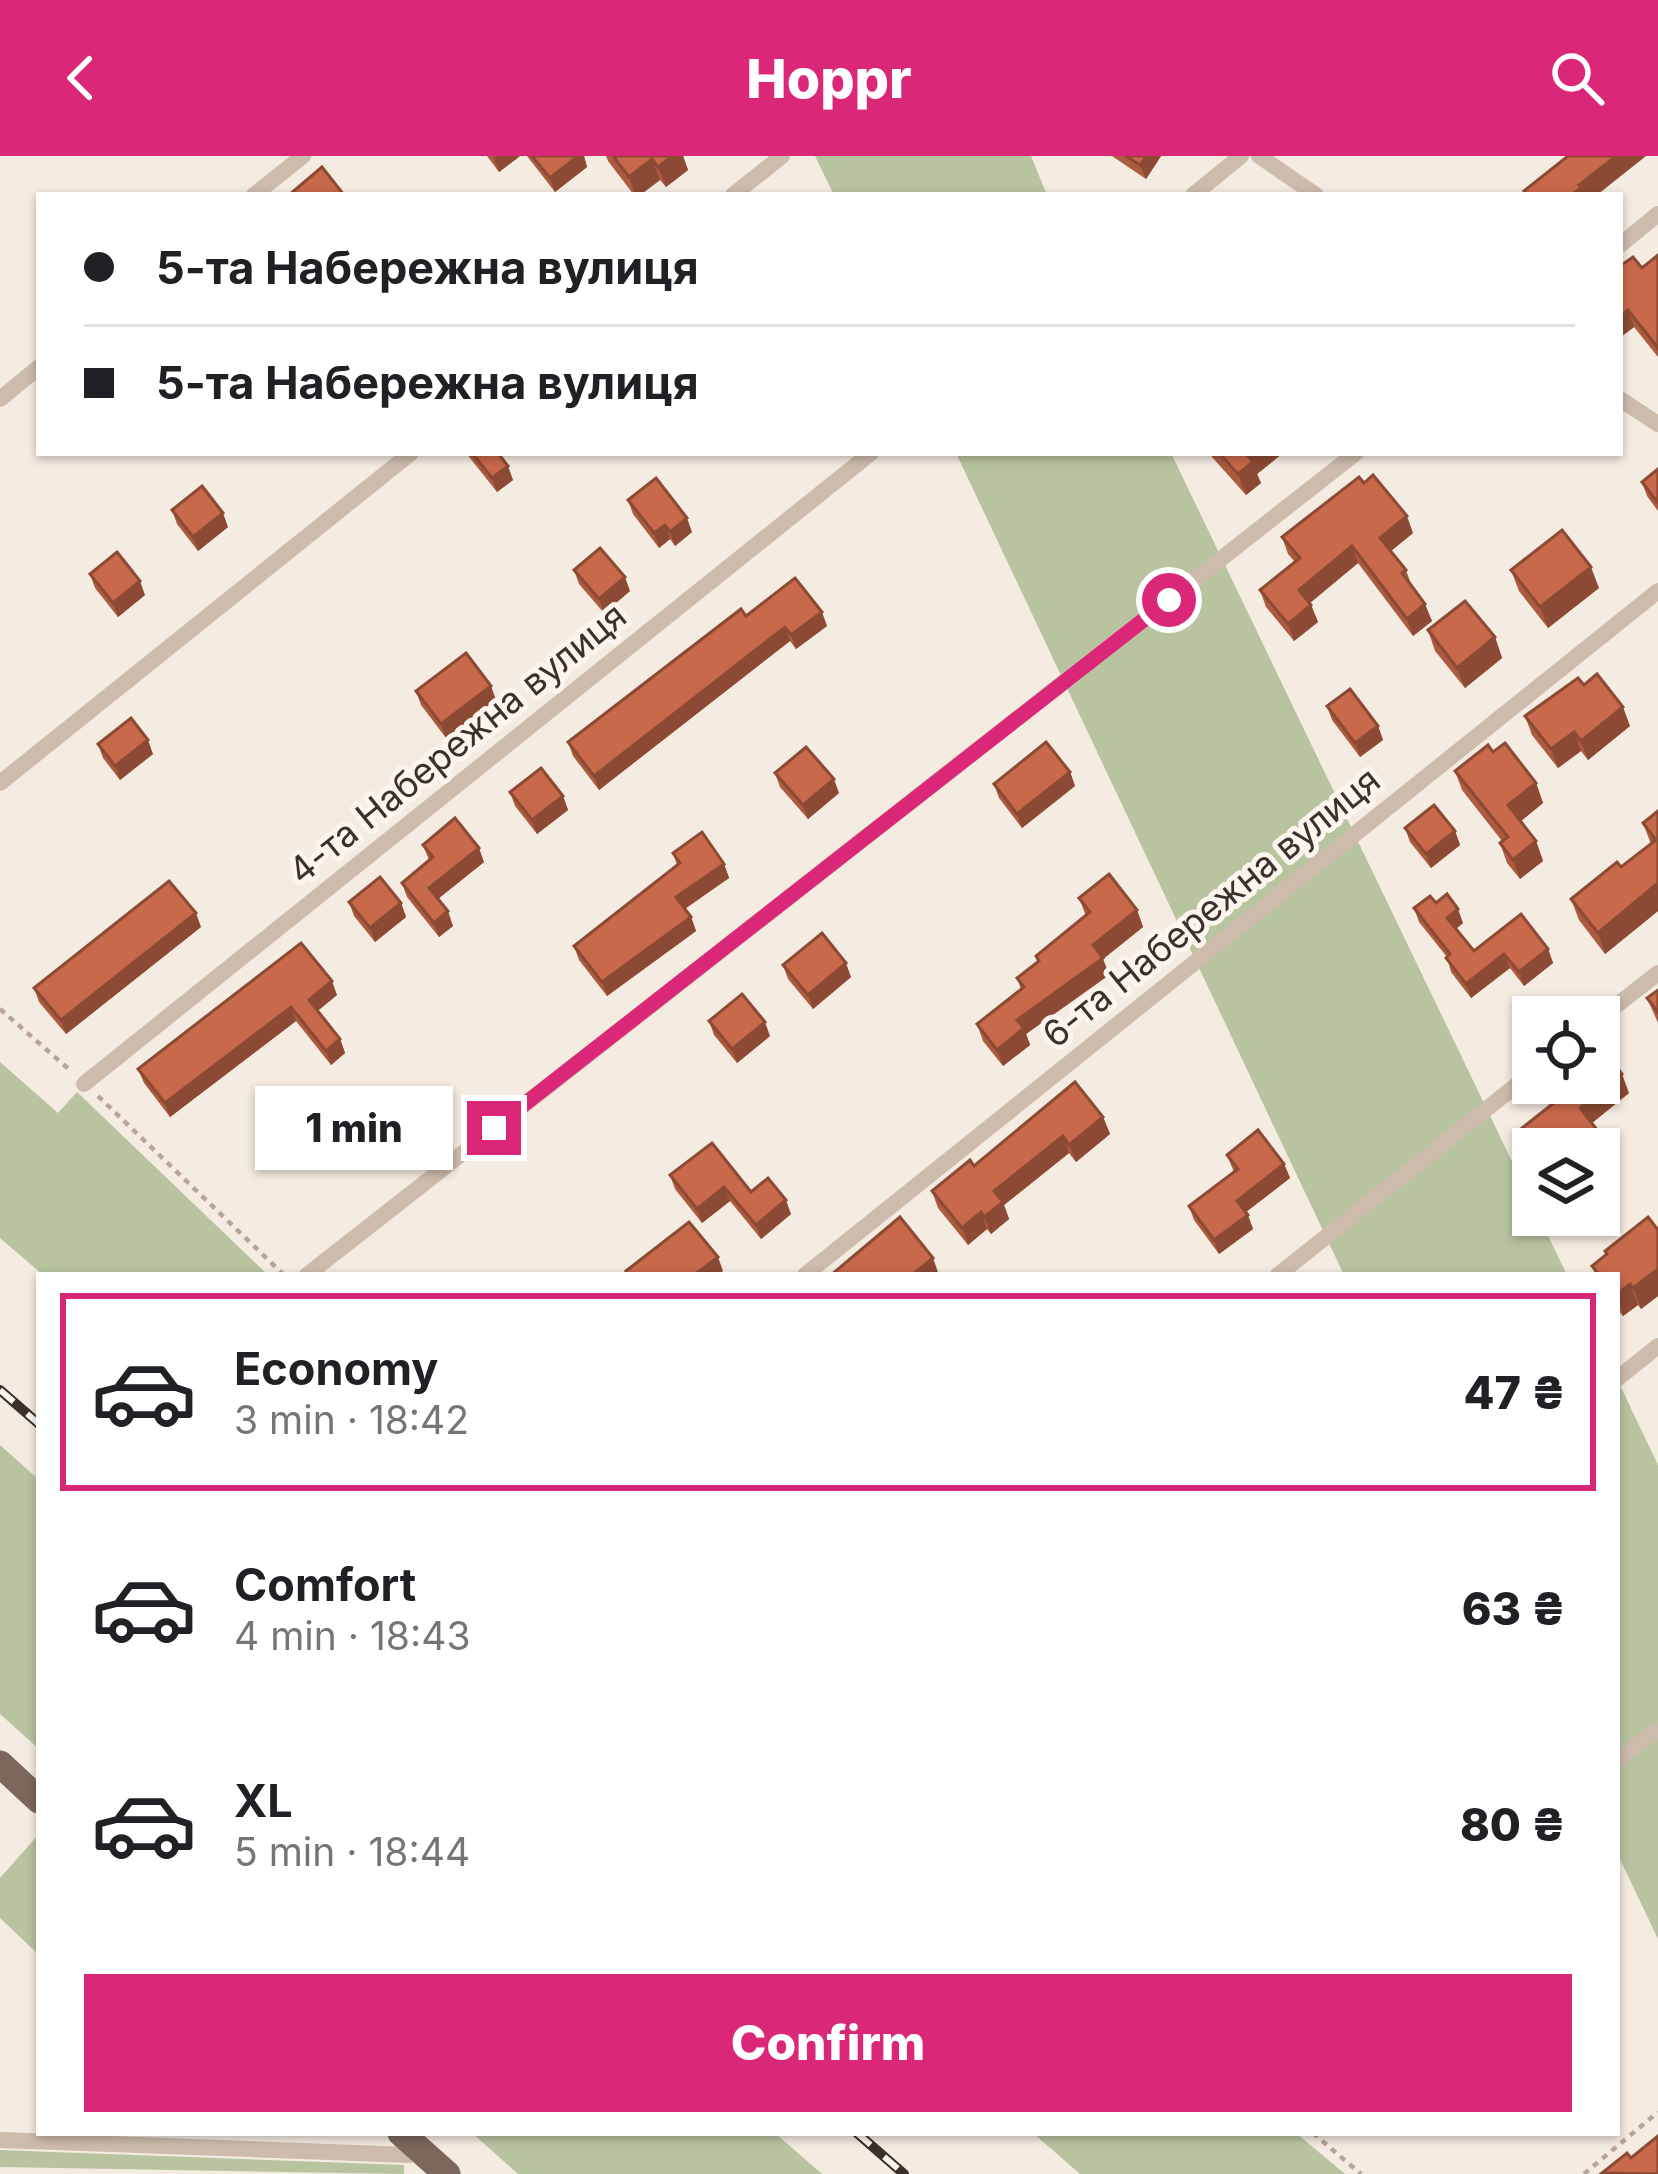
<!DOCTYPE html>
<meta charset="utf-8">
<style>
:root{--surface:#fff;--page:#f2f2f2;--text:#202124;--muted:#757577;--line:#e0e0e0;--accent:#db2777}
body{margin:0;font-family:Inter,sans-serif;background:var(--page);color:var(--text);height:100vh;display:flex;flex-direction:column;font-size:45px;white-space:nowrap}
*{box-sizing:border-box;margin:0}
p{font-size:39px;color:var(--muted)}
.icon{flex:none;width:66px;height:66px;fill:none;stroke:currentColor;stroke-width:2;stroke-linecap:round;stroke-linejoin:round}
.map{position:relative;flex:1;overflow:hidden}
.sheet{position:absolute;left:36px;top:1116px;width:1584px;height:864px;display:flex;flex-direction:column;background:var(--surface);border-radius:0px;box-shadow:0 3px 9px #0004}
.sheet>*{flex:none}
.top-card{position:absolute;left:36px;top:36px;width:1587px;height:264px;border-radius:0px;box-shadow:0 3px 9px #0004;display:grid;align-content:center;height:264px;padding:0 48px;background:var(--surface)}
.buttons{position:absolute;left:1512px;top:840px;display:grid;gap:24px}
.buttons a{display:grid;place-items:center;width:108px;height:108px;border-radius:0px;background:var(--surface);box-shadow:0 3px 9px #0004;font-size:60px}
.end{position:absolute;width:54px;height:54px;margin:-27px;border:15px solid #db2777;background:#fff;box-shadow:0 0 0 6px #fff}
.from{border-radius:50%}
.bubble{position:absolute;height:84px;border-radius:0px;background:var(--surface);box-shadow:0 3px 9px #0004;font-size:39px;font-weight:800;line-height:84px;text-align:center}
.top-card b{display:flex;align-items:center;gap:42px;height:114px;font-size:45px}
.top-card b+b{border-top:3px solid var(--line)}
.top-card i{width:30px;height:30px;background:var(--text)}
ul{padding:21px 0 0;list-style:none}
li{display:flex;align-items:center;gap:36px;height:198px;margin:0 24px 18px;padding:0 24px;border:6px solid transparent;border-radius:0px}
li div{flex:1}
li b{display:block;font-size:45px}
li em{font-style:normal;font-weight:800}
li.active{border-color:var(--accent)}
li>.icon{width:108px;height:108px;stroke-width:1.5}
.primary-button{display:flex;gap:24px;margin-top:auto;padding:24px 48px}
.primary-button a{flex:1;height:138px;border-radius:0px;background:var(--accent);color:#fff;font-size:48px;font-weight:800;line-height:138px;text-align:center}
header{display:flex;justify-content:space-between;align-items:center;height:156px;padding:0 48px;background:var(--accent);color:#fff;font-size:54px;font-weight:800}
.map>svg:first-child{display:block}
</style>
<header><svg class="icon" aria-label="back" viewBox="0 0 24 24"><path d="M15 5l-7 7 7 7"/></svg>Hoppr<svg class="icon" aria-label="search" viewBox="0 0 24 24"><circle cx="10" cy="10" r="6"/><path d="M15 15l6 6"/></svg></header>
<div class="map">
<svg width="1658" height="2018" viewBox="0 0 1658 2018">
<rect width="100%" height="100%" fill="#f4ebe1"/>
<g fill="#b8c4a0">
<polygon points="815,0 1031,0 1047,39 834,39"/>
<polygon points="956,297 1171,297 1533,1049 1533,1059 1538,1059 1567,1119 1344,1119"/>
<polygon points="0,906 58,957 77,936 268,1119 43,1119 0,1082"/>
<polygon points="1617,1223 1658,1309 1658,1783 1617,1697"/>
<polygon points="0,1289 39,1324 39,1593 0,1558"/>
<polygon points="39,1678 39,1799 0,1762 0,1722"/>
<polygon points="472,1977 775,1977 822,2018 518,2018"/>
<polygon points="1033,1977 1296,1977 1345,2018 1080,2018"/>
<polygon points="0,1994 404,2009 404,2018 0,2011"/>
</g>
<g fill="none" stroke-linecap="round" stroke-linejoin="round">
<g stroke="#b9a596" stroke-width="4.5" stroke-dasharray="6 6" stroke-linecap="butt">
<polyline points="0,853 72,916"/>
<polyline points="98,940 284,1119"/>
<polyline points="1313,1977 1361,2018"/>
<polyline points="1584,2018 1658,1956"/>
</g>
<g stroke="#cdbbac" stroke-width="16">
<polyline points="1259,0 1316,39"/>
<polyline points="254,39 303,0"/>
<polyline points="733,39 782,0"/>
<polyline points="1193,39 1241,0"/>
<polyline points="1620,89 1658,58"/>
<polyline points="0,243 39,211"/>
<polyline points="1620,243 1658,268"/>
<polyline points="0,627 411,297"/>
<polyline points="1599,863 1658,817"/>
<polyline points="84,928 871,297"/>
<polyline points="307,1119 1356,297"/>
<polyline points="805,1119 1658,435"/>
<polyline points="1278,1119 1533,916"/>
<polyline points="1617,1223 1658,1190"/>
<polyline points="1617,1605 1658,1573"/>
<polyline points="0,1984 410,1999"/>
</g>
<g stroke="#7d675c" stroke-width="27">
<polyline points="0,1608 39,1644"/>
<polyline points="401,1977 447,2018"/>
</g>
<defs>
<g id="rail">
<polyline points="0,1234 39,1268"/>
<polyline points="857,1977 904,2018"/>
</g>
</defs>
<use href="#rail" stroke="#3b302b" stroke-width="10"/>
<use href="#rail" stroke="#fbf5ee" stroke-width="6" stroke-dasharray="18" stroke-linecap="butt"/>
</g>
<g fill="#ac5a40">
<polygon points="487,0 520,0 499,16"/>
<polygon points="527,0 584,0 587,11 555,36"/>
<polygon points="606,0 683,0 688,14 666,31 660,24 640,39 634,39 608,5"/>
<polygon points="1112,0 1161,0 1146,23"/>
<polygon points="1658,99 1658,201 1634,171 1622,180 1620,178 1620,110 1642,112"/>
<polygon points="466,297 498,297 513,324 497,336"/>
<polygon points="1211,297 1283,297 1257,318 1261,327 1246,339 1212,301"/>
<polygon points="1658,313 1658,355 1647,340 1642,326"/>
<polygon points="628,344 692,376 675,390 670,383 659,392 633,358"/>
<polygon points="172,354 228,371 198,395 177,368"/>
<polygon points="1413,377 1391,395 1406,414 1412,431 1432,465 1413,480 1358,407 1310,447 1318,466 1294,485 1266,451 1260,434 1295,406 1288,398 1282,381"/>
<polygon points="574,414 630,435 604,457 579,428"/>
<polygon points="1511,414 1599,432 1548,472 1519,435"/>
<polygon points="90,418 145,439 118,461 95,432"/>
<polygon points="746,460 827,470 796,493 790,485 599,634 573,600 568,586"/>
<polygon points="1428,474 1495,481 1502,502 1465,532 1435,495"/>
<polygon points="1584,529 1630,570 1588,604 1581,595 1558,612 1532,579 1525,560"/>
<polygon points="416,535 496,544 446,582 421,549"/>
<polygon points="1327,550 1378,570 1383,584 1360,601 1332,564"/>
<polygon points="98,588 153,598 120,624 103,602"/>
<polygon points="1493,596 1536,627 1543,647 1521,665 1536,685 1543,705 1520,723 1507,707 1500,687 1502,685 1462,634 1455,615"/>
<polygon points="1070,616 1075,630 1022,672 999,642 994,628"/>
<polygon points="775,617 839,637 808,663 780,631"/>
<polygon points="510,636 563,640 568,654 537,678 515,650"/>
<polygon points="1658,655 1658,755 1605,798 1579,764 1571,743 1621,711 1651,688 1643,667"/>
<polygon points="1405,672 1455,675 1460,689 1431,712 1410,686"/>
<polygon points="423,689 484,706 438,743 453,770 439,781 407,741 402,727 429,704"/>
<polygon points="673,697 724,708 729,722 685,753 691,761 696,775 607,840 579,804 574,790 677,709"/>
<polygon points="1079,742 1137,754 1143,771 1103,803 1109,819 1026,878 1030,889 1003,910 983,885 977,868 1021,833 1017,822 1038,806 1036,800 1086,760"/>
<polygon points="349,746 401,747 406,761 375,786 354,760"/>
<polygon points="1436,747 1463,767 1456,773 1474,795 1548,793 1553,807 1524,830 1510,812 1471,842 1451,816 1447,801 1419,766 1414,752"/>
<polygon points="201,771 66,878 39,846 34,832"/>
<polygon points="301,787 337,839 317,855 340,883 345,897 331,909 296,865 170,961 144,927 138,913"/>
<polygon points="783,809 851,821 813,853 788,823"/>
<polygon points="1658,834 1658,867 1647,842"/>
<polygon points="709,865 770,880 737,907 714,879"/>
<polygon points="1568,927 1599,927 1629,937 1592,967 1605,984 1612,1003 1533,993 1533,1007 1523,995 1517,976 1570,934"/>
<polygon points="1103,961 1110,978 1076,1006 1069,997 1004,1049 1009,1063 991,1078 987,1073 968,1089 938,1052 932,1035 974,1010"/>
<polygon points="1227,999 1284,1008 1290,1022 1246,1056 1253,1073 1219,1098 1194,1064 1189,1050 1234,1016"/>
<polygon points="670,1019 751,1036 791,1058 761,1083 730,1045 702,1067 675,1033"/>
<polygon points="1658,1074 1658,1140 1641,1153 1638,1149 1623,1160 1617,1153 1617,1119 1596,1119 1592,1110"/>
</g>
<g fill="#8c4a34">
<polygon points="497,0 520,0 499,16 494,2"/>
<polygon points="578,0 584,0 587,11 555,36 550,22"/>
<polygon points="672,0 683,0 688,14 666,31 658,11"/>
<polygon points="1147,0 1161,0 1146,23 1140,9"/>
<polygon points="1616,0 1646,0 1597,39 1571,39 1579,29"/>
<polygon points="652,3 660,24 640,39 636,39 629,21"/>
<polygon points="1628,154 1634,171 1622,180 1620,160"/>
<polygon points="1250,297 1283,297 1257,318 1261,327 1246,339 1238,318"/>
<polygon points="508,310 513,324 497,336 492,322"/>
<polygon points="223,357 228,371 198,395 193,381"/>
<polygon points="1407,360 1413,377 1386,399 1380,382"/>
<polygon points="687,362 692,376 675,390 670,376"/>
<polygon points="665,369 670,383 659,392 654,377"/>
<polygon points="1352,390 1358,407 1305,451 1299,434"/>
<polygon points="1591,411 1599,432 1548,472 1540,451"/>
<polygon points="625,421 630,435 604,457 599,443"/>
<polygon points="140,425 145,439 118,461 113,447"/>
<polygon points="1425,448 1432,465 1413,480 1407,463"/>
<polygon points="1311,449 1318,466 1294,485 1288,468"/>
<polygon points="822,456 827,470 796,493 791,479"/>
<polygon points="785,471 790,485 599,634 594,620"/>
<polygon points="1495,481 1502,502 1465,532 1457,512"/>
<polygon points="491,530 496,544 446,582 441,568"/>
<polygon points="1623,551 1630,570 1588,604 1581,585"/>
<polygon points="1378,570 1383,584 1360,601 1355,587"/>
<polygon points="1574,576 1581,595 1558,612 1551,593"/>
<polygon points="148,584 153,598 120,624 115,610"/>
<polygon points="1070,616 1075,630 1022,672 1017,658"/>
<polygon points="834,623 839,637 808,663 803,649"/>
<polygon points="1536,627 1543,647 1516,669 1508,649"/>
<polygon points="563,640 568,654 537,678 532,664"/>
<polygon points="1455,675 1460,689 1431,712 1426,698"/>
<polygon points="1536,685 1543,705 1520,723 1513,704"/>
<polygon points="479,692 484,706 434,746 429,732"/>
<polygon points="724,708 729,722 681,755 676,741"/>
<polygon points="1658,727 1658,755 1605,798 1598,777"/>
<polygon points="401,747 406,761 375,786 370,772"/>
<polygon points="1458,753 1463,767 1452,776 1447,762"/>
<polygon points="1137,754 1143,771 1103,803 1109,819 1026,878 1030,889 1003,910 997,894 1017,864 1093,789"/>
<polygon points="448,755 453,770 439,781 434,767"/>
<polygon points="196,757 201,771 66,878 61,864"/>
<polygon points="691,761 696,775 607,840 602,826"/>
<polygon points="1548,793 1553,807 1524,830 1519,816"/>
<polygon points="1504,798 1510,812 1471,842 1466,828"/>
<polygon points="846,807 851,821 813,853 808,839"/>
<polygon points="332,825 337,839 314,858 309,844"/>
<polygon points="291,851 296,865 170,961 165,947"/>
<polygon points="765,866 770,880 737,907 732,893"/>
<polygon points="340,883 345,897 331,909 326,895"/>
<polygon points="1622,918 1629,937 1587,971 1580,952"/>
<polygon points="1103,961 1110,978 1076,1006 1069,989"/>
<polygon points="1063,980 1069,997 1004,1049 1009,1063 991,1078 984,1061 994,1035"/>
<polygon points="1605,984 1612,1003 1599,1013 1599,993 1594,993"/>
<polygon points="1284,1008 1290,1022 1242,1059 1237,1045"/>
<polygon points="724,1031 730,1045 702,1067 697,1053"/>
<polygon points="786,1044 791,1058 761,1083 756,1069"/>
<polygon points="981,1056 987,1073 968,1089 962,1072"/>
<polygon points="1248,1059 1253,1073 1219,1098 1214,1084"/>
<polygon points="718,1101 723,1115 718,1119 694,1119"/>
<polygon points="933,1102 939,1119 912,1119"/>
<polygon points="1658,1113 1658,1140 1641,1153 1633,1132"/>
<polygon points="1630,1128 1638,1149 1623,1160 1617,1138"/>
</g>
<g fill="#c8694b" stroke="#8c4a34" stroke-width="3">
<polygon points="532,0 578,0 550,22"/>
<polygon points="613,0 672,0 658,11 652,3 629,21"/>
<polygon points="1126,0 1147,0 1140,9"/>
<polygon points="1568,0 1616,0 1579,29 1581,32 1571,39 1528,39 1524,35"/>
<polygon points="322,11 344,39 289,39"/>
<polygon points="1658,99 1658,192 1628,154 1620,160 1620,110 1633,101 1642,112"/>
<polygon points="472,297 498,297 508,310 492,322"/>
<polygon points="1219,297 1250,297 1247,299 1253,306 1238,318"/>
<polygon points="1658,313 1658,347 1642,326"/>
<polygon points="1373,319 1407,360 1380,382 1406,414 1402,417 1425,448 1407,463 1352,390 1299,434 1311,449 1288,468 1260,434 1300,402 1282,381 1359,321 1364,327"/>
<polygon points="656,322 687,362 670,376 665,369 654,377 628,344"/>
<polygon points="202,330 223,357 193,381 172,354"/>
<polygon points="1562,374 1591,411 1540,451 1511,414"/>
<polygon points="600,392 625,421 599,443 574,414"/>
<polygon points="117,396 140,425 113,447 90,418"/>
<polygon points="795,422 822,456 791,479 785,471 594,620 568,586 741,453 746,460"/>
<polygon points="1465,445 1495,481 1457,512 1428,474"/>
<polygon points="466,497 491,530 441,568 416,535"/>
<polygon points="1597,518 1623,551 1581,585 1574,576 1551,593 1525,560 1578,522 1584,529"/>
<polygon points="1350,533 1378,570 1355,587 1327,550"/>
<polygon points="131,562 148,584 115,610 98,588"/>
<polygon points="1046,586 1070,616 1017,658 994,628"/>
<polygon points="1505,587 1536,627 1508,649 1536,685 1513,704 1500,687 1508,681 1455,615 1488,589 1493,596"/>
<polygon points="806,591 834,623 803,649 775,617"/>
<polygon points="541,612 563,640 532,664 510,636"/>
<polygon points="1434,649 1455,675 1426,698 1405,672"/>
<polygon points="1658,655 1658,727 1598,777 1571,743 1617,706 1621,711 1656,684 1643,667"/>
<polygon points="455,662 479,692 429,732 448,755 434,767 402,727 433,701 423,689"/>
<polygon points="702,676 724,708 676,741 691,761 602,826 574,790 680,707 673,697"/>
<polygon points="1109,718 1137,754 1093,789 1103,802 1017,864 1024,872 997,894 977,868 1024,831 1017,822 1039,805 1036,800 1090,756 1079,742"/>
<polygon points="380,721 401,747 370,772 349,746"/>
<polygon points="169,725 196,757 61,864 34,832"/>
<polygon points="1447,738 1458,753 1447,762 1474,795 1521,758 1548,793 1519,816 1504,798 1466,828 1446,802 1450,798 1414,752 1430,740 1436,747"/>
<polygon points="822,777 846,807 808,839 783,809"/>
<polygon points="301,787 332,825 309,844 340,883 326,895 291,851 165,947 138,913"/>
<polygon points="1658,834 1658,856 1647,842"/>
<polygon points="742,838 765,866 732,893 709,865"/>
<polygon points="1599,888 1622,918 1580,952 1605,984 1594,993 1533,993 1533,997 1517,976 1574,931 1571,927 1599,927"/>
<polygon points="1075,926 1103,961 1069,989 1063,980 994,1035 1003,1046 984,1061 981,1056 962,1072 932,1035 970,1004 974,1010"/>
<polygon points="1258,974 1284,1008 1237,1045 1248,1059 1214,1084 1189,1050 1238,1013 1227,999"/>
<polygon points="712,987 751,1036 768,1022 786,1044 756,1069 724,1031 697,1053 670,1019"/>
<polygon points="900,1061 933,1102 912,1119 831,1119"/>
<polygon points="1648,1061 1658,1074 1658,1113 1633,1132 1630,1128 1617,1138 1617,1119 1599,1119 1592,1110 1607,1098 1605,1095"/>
<polygon points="689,1066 718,1101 694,1119 630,1119 626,1115"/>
<polygon points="1658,1980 1658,2018 1602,2017 1627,1997 1631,2002"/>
</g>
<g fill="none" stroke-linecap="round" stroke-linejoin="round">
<polyline stroke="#db2777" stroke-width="15" points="494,972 1169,444"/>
</g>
<g text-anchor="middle" stroke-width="10" stroke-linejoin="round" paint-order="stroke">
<g font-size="36" fill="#3b302b" stroke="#fbf5ee">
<text transform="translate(457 587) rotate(-39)" y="13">4-та Набережна вулиця</text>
<text transform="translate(1211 751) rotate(-39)" y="13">6-та Набережна вулиця</text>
</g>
</g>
</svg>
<div class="buttons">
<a><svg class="icon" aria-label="locate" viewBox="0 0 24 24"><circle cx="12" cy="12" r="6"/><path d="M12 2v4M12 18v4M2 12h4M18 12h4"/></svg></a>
<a><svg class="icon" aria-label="layers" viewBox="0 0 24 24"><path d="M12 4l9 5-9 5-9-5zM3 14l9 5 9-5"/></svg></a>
</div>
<i class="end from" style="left:1169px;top:444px"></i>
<i class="end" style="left:494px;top:972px"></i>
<div class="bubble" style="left:255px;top:930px;width:198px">1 min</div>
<div class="top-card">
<b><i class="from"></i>5-та Набережна вулиця</b>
<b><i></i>5-та Набережна вулиця</b>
</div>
<section class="sheet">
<ul>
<li class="active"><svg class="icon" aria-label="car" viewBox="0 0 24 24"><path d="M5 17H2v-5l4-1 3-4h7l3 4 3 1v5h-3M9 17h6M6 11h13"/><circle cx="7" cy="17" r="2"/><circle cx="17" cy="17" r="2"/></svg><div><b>Economy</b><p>3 min · 18:42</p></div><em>47 ₴</em></li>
<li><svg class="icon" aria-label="car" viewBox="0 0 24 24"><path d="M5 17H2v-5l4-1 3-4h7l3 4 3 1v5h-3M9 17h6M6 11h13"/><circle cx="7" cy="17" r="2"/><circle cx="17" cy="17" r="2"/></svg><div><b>Comfort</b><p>4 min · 18:43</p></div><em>63 ₴</em></li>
<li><svg class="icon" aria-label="car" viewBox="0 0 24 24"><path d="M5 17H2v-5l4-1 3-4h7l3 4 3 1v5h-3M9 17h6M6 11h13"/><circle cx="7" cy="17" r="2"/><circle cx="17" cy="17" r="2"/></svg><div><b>XL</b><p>5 min · 18:44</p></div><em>80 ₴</em></li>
</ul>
<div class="primary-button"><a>Confirm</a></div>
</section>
</div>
